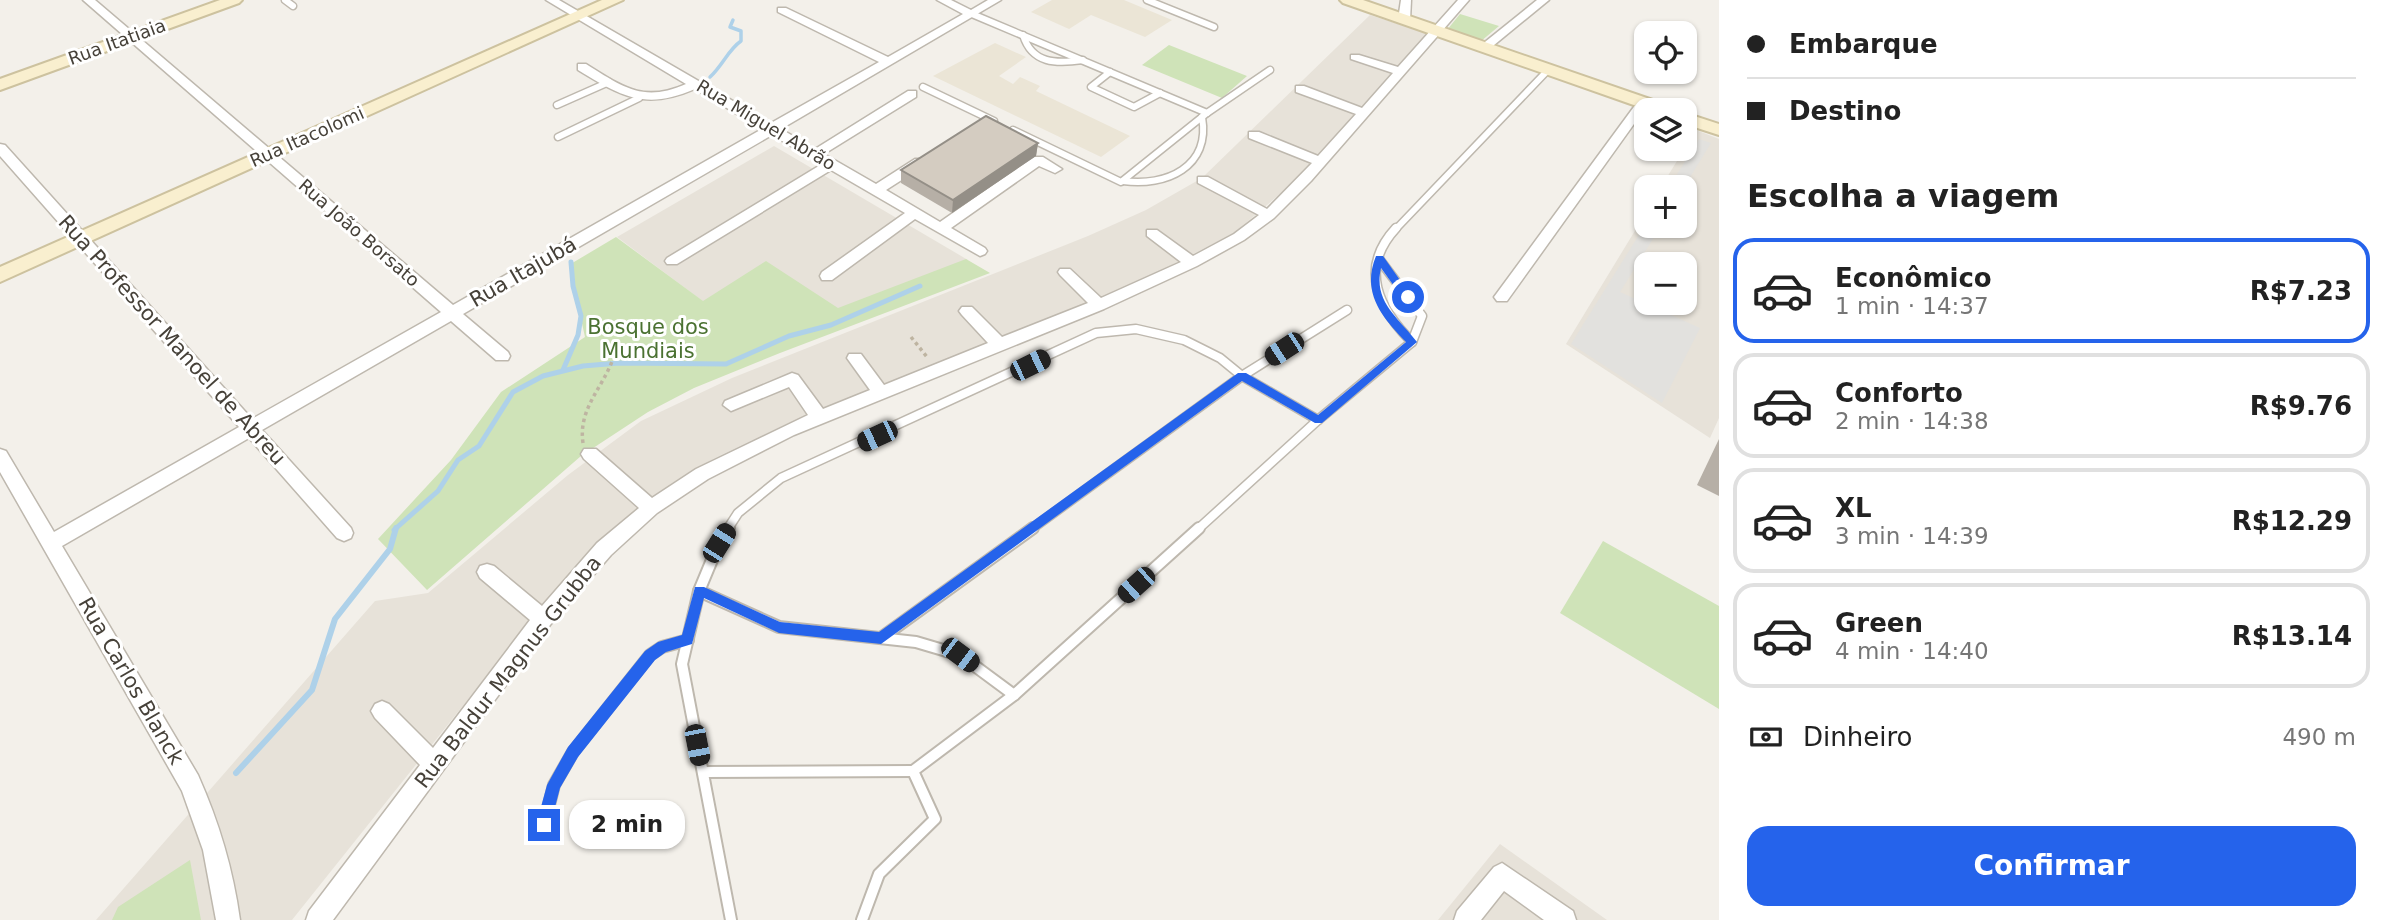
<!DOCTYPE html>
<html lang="pt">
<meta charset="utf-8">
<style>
:root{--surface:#fff;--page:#f2f2f2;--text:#222;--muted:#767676;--line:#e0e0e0;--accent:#2563eb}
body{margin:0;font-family:"DejaVu Sans",sans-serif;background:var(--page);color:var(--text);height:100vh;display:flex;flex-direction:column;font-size:26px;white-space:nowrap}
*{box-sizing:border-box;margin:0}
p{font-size:23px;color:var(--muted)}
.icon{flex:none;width:38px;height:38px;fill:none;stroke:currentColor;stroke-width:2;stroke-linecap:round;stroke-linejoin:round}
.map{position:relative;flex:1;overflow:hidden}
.side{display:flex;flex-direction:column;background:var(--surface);width:665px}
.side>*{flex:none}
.hud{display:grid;align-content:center;height:154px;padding:0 28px;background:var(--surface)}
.controls{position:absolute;left:1634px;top:21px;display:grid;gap:14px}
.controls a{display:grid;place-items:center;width:63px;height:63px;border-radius:14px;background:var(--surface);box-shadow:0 2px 5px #0004;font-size:35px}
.end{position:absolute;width:32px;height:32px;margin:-16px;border:9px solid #2563eb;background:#fff;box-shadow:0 0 0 4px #fff}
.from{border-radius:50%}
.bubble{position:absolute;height:49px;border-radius:21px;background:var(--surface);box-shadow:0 2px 5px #0004;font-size:23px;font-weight:700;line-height:49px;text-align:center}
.car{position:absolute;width:21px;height:42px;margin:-21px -10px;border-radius:9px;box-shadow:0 0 5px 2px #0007;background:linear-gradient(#222 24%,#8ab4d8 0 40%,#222 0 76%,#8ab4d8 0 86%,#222 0)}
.hud b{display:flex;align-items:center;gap:24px;height:66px;font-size:26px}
.hud b+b{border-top:2px solid var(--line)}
.hud i{width:18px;height:18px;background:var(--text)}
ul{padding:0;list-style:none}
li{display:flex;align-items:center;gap:21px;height:105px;margin:0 14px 10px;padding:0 14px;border:4px solid var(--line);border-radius:21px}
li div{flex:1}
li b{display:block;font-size:26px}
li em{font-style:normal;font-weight:700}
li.current{border-color:var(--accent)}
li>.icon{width:63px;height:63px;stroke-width:1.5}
h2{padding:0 28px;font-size:32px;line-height:84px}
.pay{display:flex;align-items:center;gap:18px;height:77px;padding:0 28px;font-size:26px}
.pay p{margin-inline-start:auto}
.button{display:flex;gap:14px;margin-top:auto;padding:14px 28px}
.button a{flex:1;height:80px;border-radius:21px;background:var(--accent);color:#fff;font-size:28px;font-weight:700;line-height:80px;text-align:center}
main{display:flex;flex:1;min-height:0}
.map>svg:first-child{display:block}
</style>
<main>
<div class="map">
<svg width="1719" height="920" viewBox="0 0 1719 920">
<rect width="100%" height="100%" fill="#f3f0ea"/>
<g fill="#e7e2d9" fill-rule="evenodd">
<polygon points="1370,15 1429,34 1301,176 1234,233 1125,289 784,425 713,459 638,507 549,598 292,920 96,920 375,601 428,593 568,475 641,421 732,378 1088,236 1146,210 1202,178"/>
<path d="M1696,130L1719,139V418L1710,438L1566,344L1647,211V226H1685V187H1661ZM1647,264H1685V303H1647Z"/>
<polygon points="774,146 968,260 836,310 705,303 617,237"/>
<polygon points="1500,844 1607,920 1438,920"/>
</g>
<g fill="#ebe5d6">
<polygon points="1052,0 1124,0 1172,20 1145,37 1091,15 1069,29 1031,12"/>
<polygon points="995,43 1026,57 999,76 1013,84 1020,77 1040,86 1036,91 1130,136 1101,157 933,76"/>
</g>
<g fill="#cfe3b8">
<polygon points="1460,14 1499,26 1480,42 1447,30"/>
<polygon points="1169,45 1247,76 1222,98 1142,65"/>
<polygon points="616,237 703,301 766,261 838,308 966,259 990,273 780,353 694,388 648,412 581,456 427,590 378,539 451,460 501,392 585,337 569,265"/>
<polygon points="1603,541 1719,606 1719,709 1560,613"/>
<polygon points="190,860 201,920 112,920 118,907"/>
</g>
<g fill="#e2e1de">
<polygon points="1699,139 1711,143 1684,187 1669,187"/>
<polygon points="1647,222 1647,226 1661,226 1620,292 1700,328 1662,403 1571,344"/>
</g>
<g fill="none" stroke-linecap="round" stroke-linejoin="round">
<path stroke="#aed1e9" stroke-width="3.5" d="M710,77C723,65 728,50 741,41V31L730,27L733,20"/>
<g stroke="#aed1e9" stroke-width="5">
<polyline points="563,370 578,335 581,316 573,286 571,262"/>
<polyline points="394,530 438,491 458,460 479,446 513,392 543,376 583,366 619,363 726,364 789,336 831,325 920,286"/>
</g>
<polyline stroke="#aed1e9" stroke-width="6" points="236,773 312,690 335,619 390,549 396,528"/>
<defs>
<g id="lane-far2">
<polyline points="285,0 293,6"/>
<polyline points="1147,0 1214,27"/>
<polyline points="972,14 1207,113"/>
<path d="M1023,35C1032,64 1056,64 1083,60"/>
<polyline points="1110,72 1091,87 1134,107 1160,93"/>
<polyline points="923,87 994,121"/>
<polyline points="557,105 609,82"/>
<polyline points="1013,130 1121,182 1207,113 1270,70"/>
<polyline points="558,137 639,98"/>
<path d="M1123,181C1166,187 1211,167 1202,117"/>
<polyline points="1395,230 1548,70"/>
</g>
<g id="lane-far1">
<path d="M1396,228C1358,269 1379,309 1412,342"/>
<polyline points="727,530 738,513 781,478 1096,333 1136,329 1184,340 1220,358 1242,376 1318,420"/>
<polyline points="1030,530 1242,376 1347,310"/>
<polyline points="1197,530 1318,420 1412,342 1422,316 1379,259"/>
</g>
<g id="lane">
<polyline points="729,528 719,543 699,591 682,664 731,920"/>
<polyline points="699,591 779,627 916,642 960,655 1014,695"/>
<polyline points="881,638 1033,528"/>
<polyline points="703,772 913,771"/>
<polyline points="544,825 554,785 573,752 650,655 662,647 688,640"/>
<polyline points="862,920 879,874 935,819 913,771 1014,695 1199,528"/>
</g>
<g id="street">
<path d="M83,0H95L453,305L762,129L695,89C645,111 621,96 578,70V64H586C623,87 643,103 686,84L546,0H559L771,123L879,62L778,12V8H786L888,57L963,14L937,0H951L971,10L988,0H1001L781,129L815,149L908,91H916V97L824,154L876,184L915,159H925V165L886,190L940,222L1033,157H1043L1062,169L1055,173L1039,166L951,228L985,248L987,251L985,254L980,256L915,219L832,280H822L820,276L822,272L905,213L831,170L677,264H667L665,261L667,258L822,164L772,135L463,314L508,352L510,356L508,360H496L451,321L262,430L351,528L353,533L351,538L344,541L337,538L249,438L62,546L198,775C219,822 233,869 240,920H216L203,850L182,791L0,472V449L6,451L54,532L239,427L0,156V144L5,145L252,419L441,312Z"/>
<polygon points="1401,0 1411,0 1410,20 1404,23 1398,20"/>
<polygon points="1458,0 1469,0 1311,181 1274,218 1244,240 1197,266 1104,309 794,435 708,479 657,513 611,555 550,625 333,920 306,920 309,911 420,765 375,718 371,711 375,704 382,701 389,704 433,748 530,620 480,578 477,572 480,566 487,564 494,566 542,606 597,543 639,508 584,459 581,454 584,449 596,449 652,498 696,469 808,415 789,387 731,411 723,405 725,401 792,373 798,375 823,409 870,390 847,358 849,354 861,354 884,385 988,343 962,315 959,311 962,307 972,307 1002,337 1088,303 1060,275 1058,272 1060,269 1070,269 1101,298 1181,262 1147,236 1147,230 1157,230 1193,256 1234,234 1259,215 1198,183 1198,177 1208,177 1267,209 1312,163 1249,138 1249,132 1259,132 1318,156 1356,114 1296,92 1296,86 1304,86 1362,108 1393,73 1351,59 1351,55 1359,55 1398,67"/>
<polygon points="1537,0 1549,0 1488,50 1480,50 1480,46"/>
<polygon points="1643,99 1649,103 1507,301 1497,301 1494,297 1497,293 1639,100"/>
<polygon points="1502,863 1573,911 1576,920 1544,920 1504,891 1481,920 1454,920 1457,911 1494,867"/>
</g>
<g id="secondary">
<polygon points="220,0 242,0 239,3 0,90 0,79"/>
<polygon points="602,0 623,0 0,282 0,267"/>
<polygon points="1340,0 1363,0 1670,106 1673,110 1648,110 1343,3"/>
<polygon points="1685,113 1719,124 1719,135 1685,124"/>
</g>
</defs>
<use href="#lane-far2" stroke="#beb8ae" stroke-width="9"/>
<use href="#lane-far1" stroke="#beb8ae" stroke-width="11"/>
<use href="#lane" stroke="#beb8ae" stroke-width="14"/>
<use href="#street" stroke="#beb8ae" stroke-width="3"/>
<use href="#secondary" stroke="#cdc29f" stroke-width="4"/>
<g stroke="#beb4a1" stroke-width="3.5" stroke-dasharray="3.5 3.5" stroke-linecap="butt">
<polyline points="911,337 927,357"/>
<path d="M583,443C578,409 602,389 613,359"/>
</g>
<use href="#lane-far2" stroke="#fff" stroke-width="6"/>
<use href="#lane-far1" stroke="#fff" stroke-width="8"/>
<use href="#lane" stroke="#fff" stroke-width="10"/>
<use href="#street" fill="#fff" fill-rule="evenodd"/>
<use href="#secondary" fill="#f9efcf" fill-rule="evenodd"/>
</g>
<g fill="#b6afa6">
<polygon points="1038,143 1036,156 952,213 901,183 901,170"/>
<polygon points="1719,439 1719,496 1697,485"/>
</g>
<polygon fill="#948f87" points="1038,143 1036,156 952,213 953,200"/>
<polygon fill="#d4ccc1" stroke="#948f87" stroke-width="2" points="986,116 1038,143 953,200 901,170"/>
<path fill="#2563eb" d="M1376,256H1383L1412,297L1404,300L1381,268C1373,302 1399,318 1417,342L1322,423H1315L1242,381L881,644L779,633L704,598L692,644L666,652L655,660L578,757L560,788L549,830L544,832L539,830L536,825L547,785L568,747L645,651L658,642L682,635L695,587H704L780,622L879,632L1238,373H1246L1318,415L1406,342C1382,317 1361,293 1376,256Z"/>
<g text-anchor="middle" stroke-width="6" stroke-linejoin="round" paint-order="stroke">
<g font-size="18" fill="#464139" stroke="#fff">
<text transform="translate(117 42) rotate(-20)" y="6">Rua Itatiaia</text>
<text transform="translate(766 125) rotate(31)" y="6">Rua Miguel Abrão</text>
<text transform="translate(307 137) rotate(-24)" y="6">Rua Itacolomi</text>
<text transform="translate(359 233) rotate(41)" y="6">Rua João Borsato</text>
</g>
<g font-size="21" fill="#464139" stroke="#fff">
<text transform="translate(523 272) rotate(-30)" y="7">Rua Itajubá</text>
<text transform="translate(172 340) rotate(48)" y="7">Rua Professor Manoel de Abreu</text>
<text transform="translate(508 672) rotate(-52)" y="7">Rua Baldur Magnus Grubba</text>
<text transform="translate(131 681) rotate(60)" y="7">Rua Carlos Blanck</text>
</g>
<g font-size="21" fill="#4b7232" stroke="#fff">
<text x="648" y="334">Bosque dos<tspan x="648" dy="24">Mundiais</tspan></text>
</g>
</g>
</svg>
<div class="controls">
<a><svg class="icon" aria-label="locate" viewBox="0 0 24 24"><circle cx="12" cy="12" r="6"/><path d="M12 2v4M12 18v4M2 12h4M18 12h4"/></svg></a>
<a><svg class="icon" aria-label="layers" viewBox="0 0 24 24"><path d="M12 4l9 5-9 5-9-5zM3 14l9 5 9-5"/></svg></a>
<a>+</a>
<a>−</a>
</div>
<i class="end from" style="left:1408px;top:297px"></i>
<i class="end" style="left:544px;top:825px"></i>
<div class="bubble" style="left:569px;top:800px;width:116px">2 min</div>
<i class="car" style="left:1284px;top:349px;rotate:237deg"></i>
<i class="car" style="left:1030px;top:365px;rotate:64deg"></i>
<i class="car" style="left:877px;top:436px;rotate:245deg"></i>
<i class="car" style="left:719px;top:543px;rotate:32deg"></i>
<i class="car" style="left:1136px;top:585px;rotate:228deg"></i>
<i class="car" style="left:960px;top:655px;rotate:127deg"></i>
<i class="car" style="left:697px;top:745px;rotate:169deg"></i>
</div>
<section class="side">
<div class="hud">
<b><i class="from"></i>Embarque</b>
<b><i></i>Destino</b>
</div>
<h2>Escolha a viagem</h2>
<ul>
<li class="current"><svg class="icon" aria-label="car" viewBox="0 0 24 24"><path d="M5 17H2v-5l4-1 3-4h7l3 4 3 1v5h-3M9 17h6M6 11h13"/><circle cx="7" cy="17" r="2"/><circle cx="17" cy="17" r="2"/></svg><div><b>Econômico</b><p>1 min · 14:37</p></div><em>R$7.23</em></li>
<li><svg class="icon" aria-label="car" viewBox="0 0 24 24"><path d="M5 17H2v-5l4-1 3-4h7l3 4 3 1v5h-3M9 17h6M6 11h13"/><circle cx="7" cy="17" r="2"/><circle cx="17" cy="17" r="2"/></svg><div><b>Conforto</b><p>2 min · 14:38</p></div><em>R$9.76</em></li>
<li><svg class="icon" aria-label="car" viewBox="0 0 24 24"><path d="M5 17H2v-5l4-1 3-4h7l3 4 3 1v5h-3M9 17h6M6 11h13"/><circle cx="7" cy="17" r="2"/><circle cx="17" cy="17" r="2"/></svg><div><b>XL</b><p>3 min · 14:39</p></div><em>R$12.29</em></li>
<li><svg class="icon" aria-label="car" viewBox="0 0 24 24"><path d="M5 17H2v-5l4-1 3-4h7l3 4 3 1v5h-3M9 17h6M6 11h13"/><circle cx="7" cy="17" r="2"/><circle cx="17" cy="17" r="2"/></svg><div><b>Green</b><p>4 min · 14:40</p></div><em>R$13.14</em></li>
</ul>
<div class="pay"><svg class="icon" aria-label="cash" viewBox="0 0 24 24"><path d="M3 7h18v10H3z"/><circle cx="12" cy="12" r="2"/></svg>Dinheiro<p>490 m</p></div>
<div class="button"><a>Confirmar</a></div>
</section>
</main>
